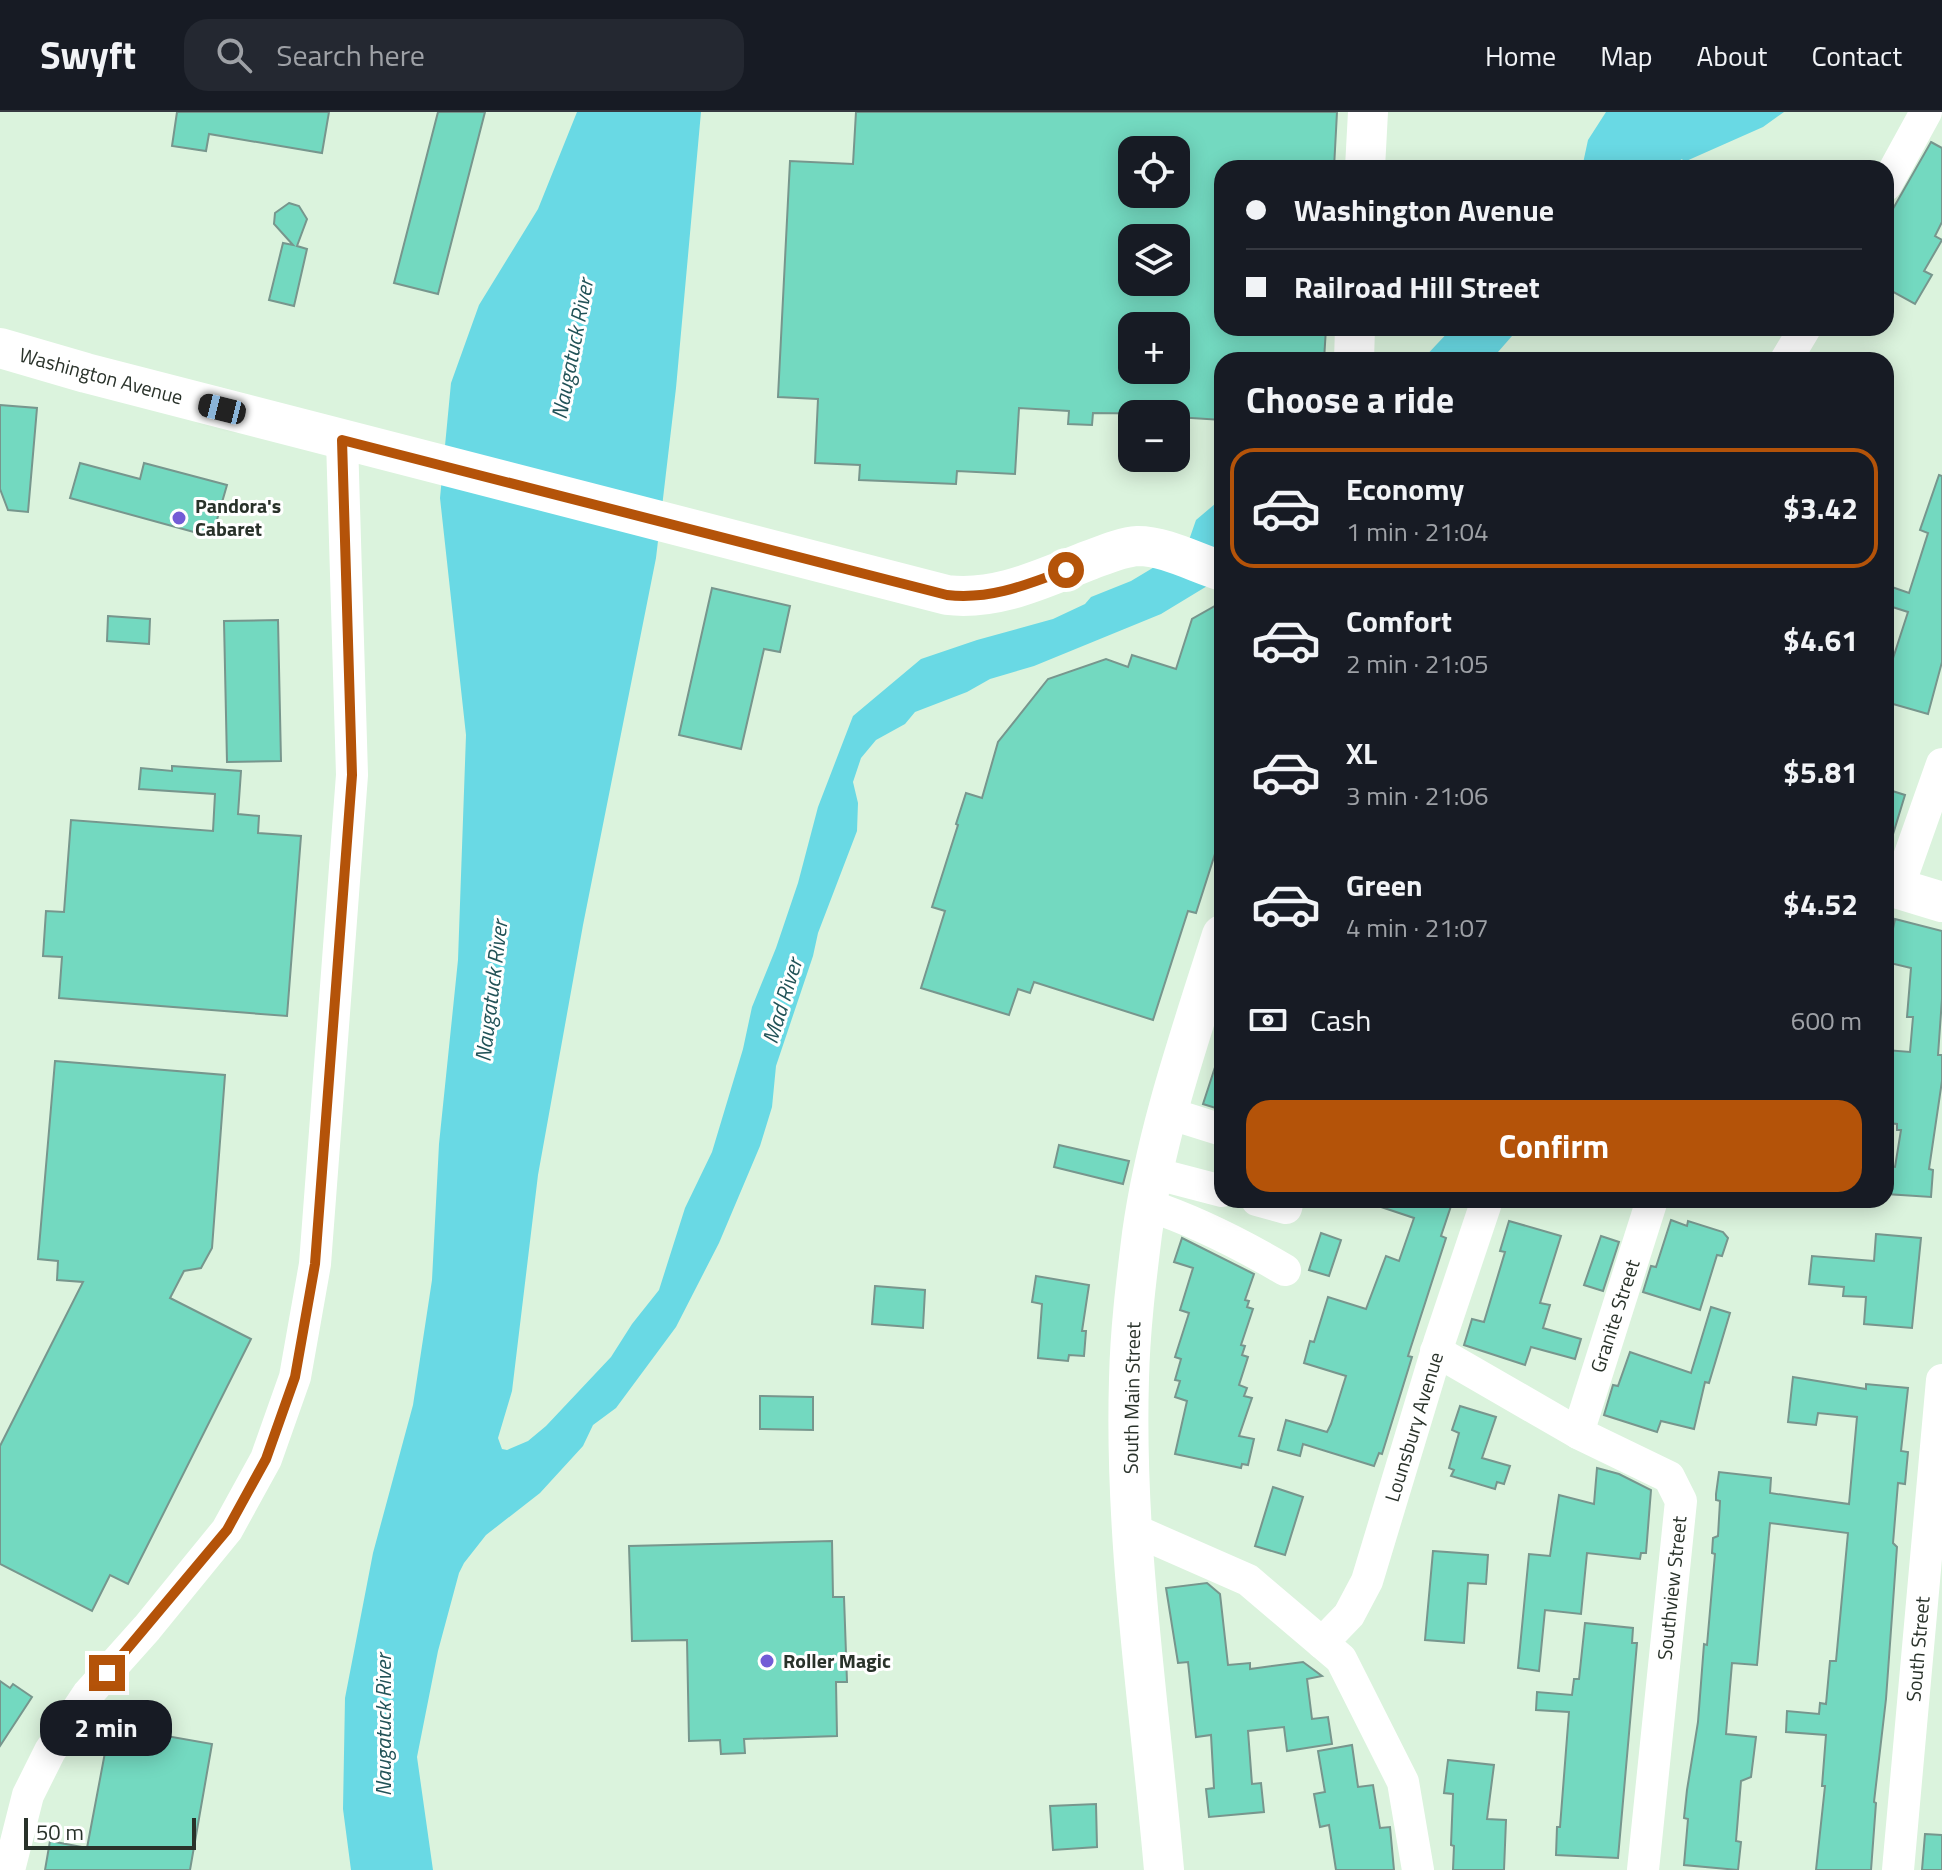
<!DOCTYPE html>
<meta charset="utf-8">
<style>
:root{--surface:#171b24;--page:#242831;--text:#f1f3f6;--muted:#9ea1a6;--line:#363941;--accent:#b45309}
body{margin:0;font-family:"Titillium Web",sans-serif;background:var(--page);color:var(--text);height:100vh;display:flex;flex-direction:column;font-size:30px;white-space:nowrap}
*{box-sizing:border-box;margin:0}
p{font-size:26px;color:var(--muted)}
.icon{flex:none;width:44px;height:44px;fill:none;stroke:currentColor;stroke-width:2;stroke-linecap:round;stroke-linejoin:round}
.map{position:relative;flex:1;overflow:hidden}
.details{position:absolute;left:1214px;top:240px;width:680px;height:856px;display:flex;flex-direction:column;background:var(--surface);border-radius:24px;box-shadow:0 4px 20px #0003}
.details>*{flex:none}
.top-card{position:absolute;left:1214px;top:48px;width:680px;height:176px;border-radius:24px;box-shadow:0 4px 20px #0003;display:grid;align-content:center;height:176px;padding:0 32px;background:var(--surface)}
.fabs{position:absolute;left:1118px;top:24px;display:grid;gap:16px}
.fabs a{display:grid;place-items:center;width:72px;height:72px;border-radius:16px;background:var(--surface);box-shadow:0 4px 20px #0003;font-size:40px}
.scale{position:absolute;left:24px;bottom:20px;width:172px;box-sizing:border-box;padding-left:8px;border:4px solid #29322a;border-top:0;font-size:22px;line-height:28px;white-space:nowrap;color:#29322a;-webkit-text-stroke:6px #fff;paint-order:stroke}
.end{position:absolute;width:36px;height:36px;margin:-18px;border:10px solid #b45309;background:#fff;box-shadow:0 0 0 4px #fff}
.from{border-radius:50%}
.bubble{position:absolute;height:56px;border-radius:24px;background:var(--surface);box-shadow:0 4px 20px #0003;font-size:26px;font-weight:700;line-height:56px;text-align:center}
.car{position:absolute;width:24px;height:48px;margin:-24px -12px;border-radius:10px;box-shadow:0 0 6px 2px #0007;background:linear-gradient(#222 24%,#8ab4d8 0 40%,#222 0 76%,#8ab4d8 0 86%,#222 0)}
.top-card b{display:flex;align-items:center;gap:28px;height:76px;font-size:30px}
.top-card b+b{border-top:2px solid var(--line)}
.top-card i{width:20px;height:20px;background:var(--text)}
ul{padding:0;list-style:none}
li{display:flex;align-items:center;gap:24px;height:120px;margin:0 16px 12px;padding:0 16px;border:4px solid transparent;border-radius:24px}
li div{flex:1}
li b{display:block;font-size:30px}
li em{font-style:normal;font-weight:700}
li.selected{border-color:var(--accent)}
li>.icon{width:72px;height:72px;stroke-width:1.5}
h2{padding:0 32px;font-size:36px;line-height:96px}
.pay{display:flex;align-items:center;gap:20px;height:88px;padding:0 32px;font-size:30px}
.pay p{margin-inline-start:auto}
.cta{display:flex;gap:16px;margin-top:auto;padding:16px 32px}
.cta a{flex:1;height:92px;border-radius:24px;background:var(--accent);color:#fff;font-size:32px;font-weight:700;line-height:92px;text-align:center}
header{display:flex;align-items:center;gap:48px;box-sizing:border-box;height:112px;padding:0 40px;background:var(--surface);border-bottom:2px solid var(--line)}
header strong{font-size:38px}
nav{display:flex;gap:44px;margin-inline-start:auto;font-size:28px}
.search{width:560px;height:72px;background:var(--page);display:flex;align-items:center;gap:20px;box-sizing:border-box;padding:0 28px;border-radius:24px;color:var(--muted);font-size:30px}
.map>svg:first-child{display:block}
</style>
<header>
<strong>Swyft</strong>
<div class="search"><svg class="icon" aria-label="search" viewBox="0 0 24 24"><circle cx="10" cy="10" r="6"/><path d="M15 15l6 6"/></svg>Search here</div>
<nav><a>Home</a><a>Map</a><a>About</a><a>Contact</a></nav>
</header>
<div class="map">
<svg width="1942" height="1758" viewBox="0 0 1942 1758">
<rect width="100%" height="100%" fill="#dbf3dd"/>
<g fill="#69d9e4">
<polygon points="577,0 701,0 676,276 656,446 583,813 538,1063 512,1279 498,1326 502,1337 507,1338 528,1329 546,1314 611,1245 632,1212 659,1178 685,1096 712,1040 743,937 752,895 776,836 798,771 818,695 853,604 921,547 977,528 1053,507 1085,492 1091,485 1131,469 1151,457 1188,431 1196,408 1222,386 1222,465 1161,502 1034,554 990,567 967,580 915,600 905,612 876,628 861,646 853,670 858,691 857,719 818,821 813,844 776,954 772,995 760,1034 719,1131 676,1215 616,1296 593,1313 583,1334 540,1381 486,1423 464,1451 459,1461 438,1539 417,1645 433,1758 351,1758 343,1697 345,1586 373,1441 413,1293 432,1168 439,1032 458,848 466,623 440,386 451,271 479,193 538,97"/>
<polygon points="1606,0 1784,0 1763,15 1684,50 1682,47 1674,52 1674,56 1582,56 1588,28"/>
<polygon points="1452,216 1519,216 1491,248 1422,248"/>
</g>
<g fill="#73d9c0" stroke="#77968d" stroke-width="2" fill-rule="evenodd">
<polygon points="177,0 329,0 322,41 209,22 206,39 172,34"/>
<polygon points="438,0 485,0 438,182 394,171"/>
<path d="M856,0H1337L1334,56H1222V216H1326L1324,248H1222V308L1176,305V302L1093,301L1092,313L1068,312L1069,299L1019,296L1015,362L957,359L956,372L859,368L860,353L815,351L818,287L778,285L790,49L853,52ZM1132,38H1176V82H1132ZM1132,126H1176V170H1132ZM1132,214H1176V258H1132Z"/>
<polygon points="1931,30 1942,36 1942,110 1935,124 1942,128 1924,159 1932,163 1915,192 1886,176 1886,109"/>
<polygon points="289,91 299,94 307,107 297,134 307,137 294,194 269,188 283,131 293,133 274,112 275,101"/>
<polygon points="0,293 37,296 28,400 8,398 0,377"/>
<polygon points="80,351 140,367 144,351 227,373 212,425 70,386"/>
<polygon points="1939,363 1942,364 1942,550 1928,602 1886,590 1886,568 1908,500 1886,493 1886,473 1909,481 1928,421 1920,418"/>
<polygon points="712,476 790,494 780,540 764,537 741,637 679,623"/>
<polygon points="1222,490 1222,720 1196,801 1188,799 1153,908 1034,870 1030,881 1018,877 1009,903 921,876 945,799 932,795 958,713 956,712 966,681 982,686 998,630 1048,567 1106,547 1128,555 1132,543 1176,557 1192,507"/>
<polygon points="108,504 150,507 149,532 107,529"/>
<polygon points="278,508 281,649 227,650 224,509"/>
<polygon points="172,654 241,659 238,702 259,704 258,721 301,724 287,904 59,886 62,845 43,844 46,799 64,800 71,708 213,719 215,682 139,677 141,656 172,659"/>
<polygon points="1886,677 1905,683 1890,732 1886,731"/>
<polygon points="1895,807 1942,819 1942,887 1938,943 1942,943 1942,969 1929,1057 1933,1058 1931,1085 1886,1082 1886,1054 1895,1055 1901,1018 1897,1018 1897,1012 1888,1011 1891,969 1886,969 1886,938 1910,940 1913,905 1907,905 1911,856 1886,850"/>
<polygon points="1218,946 1222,946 1222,998 1203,992"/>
<polygon points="55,949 225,963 212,1136 201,1156 184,1159 170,1186 251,1227 128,1472 110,1463 92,1499 0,1452 0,1334 83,1170 57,1168 58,1149 38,1147"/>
<polygon points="1059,1033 1129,1049 1123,1072 1054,1055"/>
<polygon points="1372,1088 1453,1088 1441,1124 1446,1126 1408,1244 1412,1245 1382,1342 1379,1341 1374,1354 1303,1332 1300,1344 1278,1338 1286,1308 1327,1320 1331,1312 1346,1264 1304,1251 1310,1229 1314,1230 1328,1185 1366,1197 1386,1144 1399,1149 1414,1106 1372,1092"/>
<polygon points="1671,1108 1687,1114 1688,1109 1723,1120 1728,1126 1722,1144 1717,1143 1700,1198 1643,1180 1651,1154 1656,1155"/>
<polygon points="1509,1109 1561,1124 1540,1191 1550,1193 1543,1216 1581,1227 1575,1247 1531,1235 1525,1253 1464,1233 1472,1207 1484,1210 1505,1140 1500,1139"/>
<polygon points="1321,1121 1341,1128 1329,1164 1309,1158"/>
<polygon points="1876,1122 1921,1126 1912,1216 1864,1212 1866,1185 1843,1184 1844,1175 1809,1172 1812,1144 1874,1149"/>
<polygon points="1601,1124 1619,1130 1603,1179 1584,1173"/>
<polygon points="1182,1126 1254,1162 1245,1188 1249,1189 1247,1195 1253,1197 1241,1233 1245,1234 1242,1243 1248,1245 1239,1273 1247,1276 1244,1284 1252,1286 1239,1324 1254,1327 1248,1353 1242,1352 1241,1356 1175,1342 1187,1289 1175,1285 1180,1269 1175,1268 1181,1247 1175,1245 1189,1201 1180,1198 1193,1156 1174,1150"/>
<polygon points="1036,1164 1089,1173 1082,1219 1086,1219 1084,1244 1069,1243 1068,1249 1038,1246 1042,1192 1032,1190"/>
<polygon points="875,1174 925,1178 923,1216 872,1212"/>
<polygon points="1711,1195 1730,1201 1709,1271 1705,1270 1694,1317 1661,1309 1657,1320 1604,1303 1613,1273 1618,1274 1630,1240 1691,1261"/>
<polygon points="1793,1265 1866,1277 1866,1272 1908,1276 1901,1339 1908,1340 1905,1372 1898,1371 1893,1431 1897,1435 1886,1587 1874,1690 1876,1691 1871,1758 1816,1758 1825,1674 1822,1674 1826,1623 1786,1620 1787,1599 1819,1602 1820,1591 1826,1592 1830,1549 1836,1549 1848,1421 1770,1411 1757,1553 1732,1551 1726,1622 1756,1625 1751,1665 1741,1669 1736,1729 1741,1730 1738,1758 1684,1753 1688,1707 1684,1706 1687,1678 1698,1610 1704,1532 1707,1533 1715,1442 1712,1441 1713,1426 1718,1424 1720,1389 1716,1388 1716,1382 1719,1360 1771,1366 1770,1381 1849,1392 1857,1305 1818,1301 1816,1313 1788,1310"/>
<polygon points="760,1284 813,1285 813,1318 760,1317"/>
<polygon points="1460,1294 1496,1305 1482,1346 1510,1354 1504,1372 1497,1370 1495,1377 1451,1364 1454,1358 1449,1356 1459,1321 1452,1318"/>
<polygon points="1597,1356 1619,1362 1651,1378 1646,1441 1641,1441 1640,1447 1587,1441 1581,1502 1545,1498 1539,1559 1518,1556 1529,1442 1550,1444 1559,1383 1594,1392"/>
<polygon points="1273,1375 1303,1385 1285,1443 1255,1434"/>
<polygon points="832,1429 833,1485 844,1485 847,1570 836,1570 837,1624 744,1627 745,1641 721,1642 720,1628 689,1629 687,1528 632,1529 629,1434"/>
<polygon points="1433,1439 1488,1443 1486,1472 1468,1471 1464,1531 1425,1528"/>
<polygon points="1207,1471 1220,1482 1228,1553 1250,1551 1250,1557 1303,1550 1322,1564 1307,1567 1312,1607 1328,1605 1332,1632 1287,1639 1284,1615 1248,1619 1252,1672 1261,1671 1264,1700 1209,1705 1206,1677 1214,1676 1211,1623 1196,1625 1188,1550 1178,1551 1166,1476"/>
<polygon points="1585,1511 1633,1516 1632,1531 1637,1531 1618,1746 1556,1743 1557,1715 1560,1715 1569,1600 1536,1598 1537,1580 1572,1583 1574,1567 1579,1567"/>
<polygon points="0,1569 10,1576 13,1572 32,1585 0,1634"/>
<polygon points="110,1614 212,1632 190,1758 45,1758 50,1729 87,1736"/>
<polygon points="1352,1633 1358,1675 1373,1673 1380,1716 1390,1715 1394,1758 1336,1758 1329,1713 1320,1715 1314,1682 1325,1680 1318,1639"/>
<polygon points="1448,1648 1494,1653 1487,1707 1506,1708 1504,1758 1453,1758 1454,1734 1451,1733 1453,1682 1444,1681"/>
<polygon points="1096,1692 1097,1735 1053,1738 1050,1694"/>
<polygon points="1925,1722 1942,1723 1942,1758 1922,1758"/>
</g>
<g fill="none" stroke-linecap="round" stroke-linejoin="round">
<g stroke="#fff" stroke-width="32">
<polyline points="1886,73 1926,0"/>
<polyline points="1786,248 1805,216"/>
<polyline points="1898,776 1942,652"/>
<polyline points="1168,1001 1222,1018"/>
<polyline points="1153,1061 1222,1079"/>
<polyline points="1257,1088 1286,1096 1288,1088"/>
<path d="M1147,1093C1196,1109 1241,1132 1285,1158"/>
<polyline points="1436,1239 1578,1321 1669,1365 1681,1389 1643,1758"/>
<polyline points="1578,1321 1652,1088"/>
<polyline points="1132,1417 1248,1468 1341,1547 1403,1670 1418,1758"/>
<polyline points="1322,1531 1349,1503 1367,1469 1440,1228 1487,1088"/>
<polyline points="9,1758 28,1683 50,1639 88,1582 147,1516 227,1418 266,1347 295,1265 315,1152 352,663 342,328"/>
<polyline points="1898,1758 1942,1268"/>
</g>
<g stroke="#fff" stroke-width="40">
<polyline points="1365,56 1368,0"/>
<path d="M0,236L86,261L947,483C998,489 1043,466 1090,448C1106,442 1122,435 1138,434C1165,434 1196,451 1222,459"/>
<polyline points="1354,248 1355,216"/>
<polyline points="1886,773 1942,790"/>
<path d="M1164,1758C1150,1595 1124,1431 1129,1267C1130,1219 1136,1170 1142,1122C1156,1020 1191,921 1222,823"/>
</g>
</g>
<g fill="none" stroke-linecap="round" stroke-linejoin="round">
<path stroke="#b45309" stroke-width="10" d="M107,1561L227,1418L266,1347L295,1265L315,1152L352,663L342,328L947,483C990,488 1026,473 1066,458"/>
</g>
<g fill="#735cd6" stroke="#fff" stroke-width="3">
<circle cx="179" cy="406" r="8"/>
<circle cx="767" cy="1549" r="8"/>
</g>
<g text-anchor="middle" stroke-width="6" stroke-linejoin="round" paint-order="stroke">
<g font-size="20" fill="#29322a" stroke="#fff">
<text transform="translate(101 264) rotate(15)" y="7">Washington Avenue</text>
<text transform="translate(1615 1204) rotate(-72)" y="7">Granite Street</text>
<text transform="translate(1132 1286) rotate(-89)" y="7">South Main Street</text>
<text transform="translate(1414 1315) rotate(-73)" y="7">Lounsbury Avenue</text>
<text transform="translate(1672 1476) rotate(-84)" y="7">Southview Street</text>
<text transform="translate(1918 1537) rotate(-85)" y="7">South Street</text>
</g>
<g font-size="20" font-weight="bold" fill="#29322a" stroke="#fff" text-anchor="start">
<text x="195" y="401">Pandora's<tspan x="195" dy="23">Cabaret</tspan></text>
<text x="783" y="1556">Roller Magic</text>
</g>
<g font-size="22" font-style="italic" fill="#225358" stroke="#fff">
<text transform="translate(572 237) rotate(-79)" y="8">Naugatuck River</text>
<text transform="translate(491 879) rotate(-83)" y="8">Naugatuck River</text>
<text transform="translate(782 889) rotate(-73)" y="8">Mad River</text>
<text transform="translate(383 1613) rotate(-90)" y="8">Naugatuck River</text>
</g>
</g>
</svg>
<div class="fabs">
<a><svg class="icon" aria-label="locate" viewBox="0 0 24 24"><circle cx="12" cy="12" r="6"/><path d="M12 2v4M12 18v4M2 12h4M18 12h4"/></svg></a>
<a><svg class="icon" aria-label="layers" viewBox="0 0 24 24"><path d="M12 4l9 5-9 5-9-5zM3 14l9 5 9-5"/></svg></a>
<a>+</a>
<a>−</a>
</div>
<div class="scale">50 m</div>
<i class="end from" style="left:1066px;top:458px"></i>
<i class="end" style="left:107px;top:1561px"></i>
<div class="bubble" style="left:40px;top:1588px;width:132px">2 min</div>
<i class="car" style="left:222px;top:297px;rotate:284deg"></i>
<div class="top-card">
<b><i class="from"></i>Washington Avenue</b>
<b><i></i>Railroad Hill Street</b>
</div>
<section class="details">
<h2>Choose a ride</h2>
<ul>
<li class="selected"><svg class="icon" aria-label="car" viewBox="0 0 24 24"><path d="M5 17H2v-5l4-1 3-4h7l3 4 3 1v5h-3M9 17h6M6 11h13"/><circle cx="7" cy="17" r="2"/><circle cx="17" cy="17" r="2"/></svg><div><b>Economy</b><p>1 min · 21:04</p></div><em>$3.42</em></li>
<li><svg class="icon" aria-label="car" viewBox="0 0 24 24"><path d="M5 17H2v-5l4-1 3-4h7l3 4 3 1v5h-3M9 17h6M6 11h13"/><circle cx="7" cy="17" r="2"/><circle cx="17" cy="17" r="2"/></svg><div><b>Comfort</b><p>2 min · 21:05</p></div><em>$4.61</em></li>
<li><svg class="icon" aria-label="car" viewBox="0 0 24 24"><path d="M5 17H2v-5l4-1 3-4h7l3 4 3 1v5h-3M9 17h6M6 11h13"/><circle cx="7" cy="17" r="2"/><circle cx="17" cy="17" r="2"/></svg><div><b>XL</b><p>3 min · 21:06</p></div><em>$5.81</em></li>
<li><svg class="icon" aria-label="car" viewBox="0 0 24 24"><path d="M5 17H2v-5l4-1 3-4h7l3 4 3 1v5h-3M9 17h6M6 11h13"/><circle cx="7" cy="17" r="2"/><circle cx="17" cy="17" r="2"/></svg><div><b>Green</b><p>4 min · 21:07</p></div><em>$4.52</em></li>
</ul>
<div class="pay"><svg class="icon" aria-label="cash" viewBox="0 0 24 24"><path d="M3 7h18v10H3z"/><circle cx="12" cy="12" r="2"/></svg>Cash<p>600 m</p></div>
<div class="cta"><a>Confirm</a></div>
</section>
</div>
